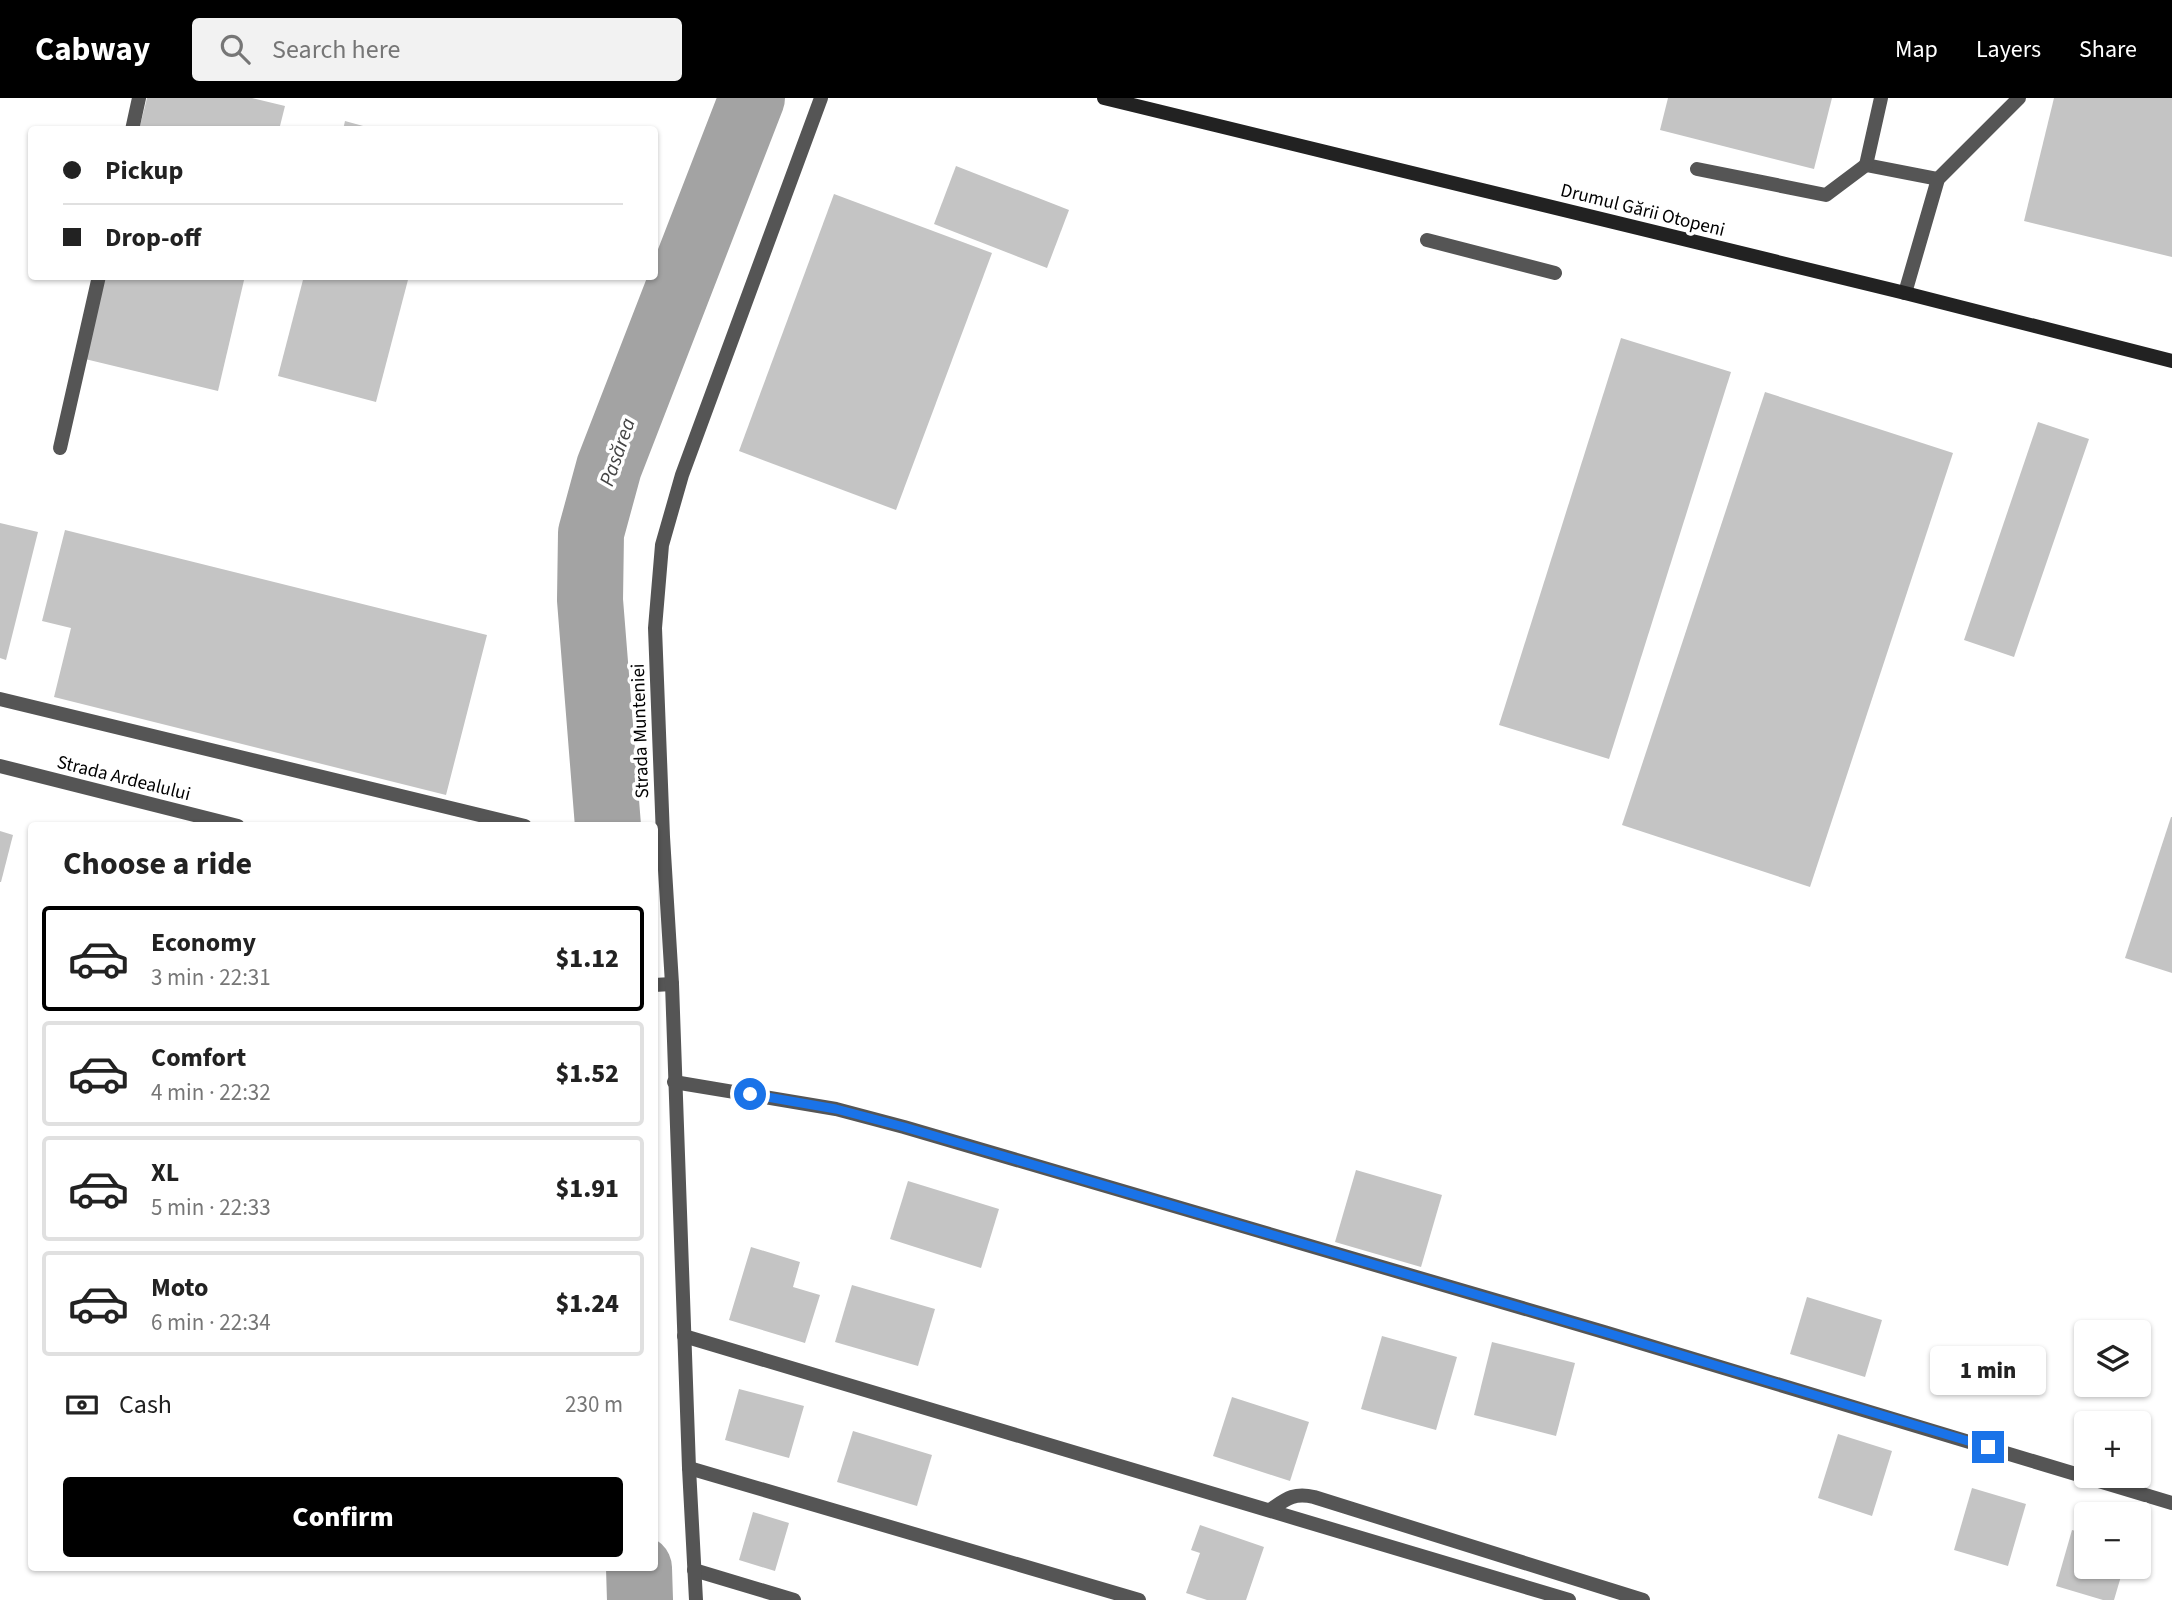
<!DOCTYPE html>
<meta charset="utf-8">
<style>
:root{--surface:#fff;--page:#f2f2f2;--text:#222;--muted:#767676;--line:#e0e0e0;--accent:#000}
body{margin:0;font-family:"Source Sans 3",sans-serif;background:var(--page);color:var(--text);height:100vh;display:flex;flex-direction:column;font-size:26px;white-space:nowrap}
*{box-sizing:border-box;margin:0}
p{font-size:23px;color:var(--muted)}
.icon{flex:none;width:38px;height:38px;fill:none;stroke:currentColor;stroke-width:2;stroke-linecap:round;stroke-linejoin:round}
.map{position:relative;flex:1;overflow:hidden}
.side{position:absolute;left:28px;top:724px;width:630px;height:749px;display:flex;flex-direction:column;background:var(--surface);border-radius:7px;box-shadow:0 2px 5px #0004}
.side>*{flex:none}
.hud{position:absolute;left:28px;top:28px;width:630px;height:154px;border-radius:7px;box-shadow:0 2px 5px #0004;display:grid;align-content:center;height:154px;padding:0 35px;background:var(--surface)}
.tools{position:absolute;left:2074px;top:1222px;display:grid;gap:14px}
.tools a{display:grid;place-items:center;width:77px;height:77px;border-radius:7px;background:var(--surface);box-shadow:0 2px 5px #0004;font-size:35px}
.end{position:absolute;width:32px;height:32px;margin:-16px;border:9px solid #1a73e8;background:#fff;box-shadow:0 0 0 4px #fff}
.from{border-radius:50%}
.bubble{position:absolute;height:49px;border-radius:7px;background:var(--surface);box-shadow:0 2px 5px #0004;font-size:23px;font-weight:800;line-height:49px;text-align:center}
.hud b{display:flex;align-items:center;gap:24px;height:66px;font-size:26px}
.hud b+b{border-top:2px solid var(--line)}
.hud i{width:18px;height:18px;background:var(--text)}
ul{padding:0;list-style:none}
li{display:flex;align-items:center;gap:21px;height:105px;margin:0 14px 10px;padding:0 21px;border:4px solid var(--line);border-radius:7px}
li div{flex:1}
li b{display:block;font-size:26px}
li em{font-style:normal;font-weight:800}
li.current{border-color:var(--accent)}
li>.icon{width:63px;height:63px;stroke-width:1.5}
h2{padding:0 35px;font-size:32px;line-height:84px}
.pay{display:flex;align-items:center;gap:18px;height:77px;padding:0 35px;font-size:26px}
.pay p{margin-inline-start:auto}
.cta{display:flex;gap:14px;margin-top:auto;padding:14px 35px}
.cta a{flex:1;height:80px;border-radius:7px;background:var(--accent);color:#fff;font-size:28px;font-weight:800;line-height:80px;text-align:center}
header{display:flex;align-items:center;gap:42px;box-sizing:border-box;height:98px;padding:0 35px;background:var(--accent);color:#fff}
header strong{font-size:33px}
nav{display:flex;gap:38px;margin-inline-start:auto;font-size:24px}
.search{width:490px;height:63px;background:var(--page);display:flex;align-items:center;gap:18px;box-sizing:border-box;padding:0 24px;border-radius:7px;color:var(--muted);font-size:26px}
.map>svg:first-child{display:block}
</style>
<header>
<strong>Cabway</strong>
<div class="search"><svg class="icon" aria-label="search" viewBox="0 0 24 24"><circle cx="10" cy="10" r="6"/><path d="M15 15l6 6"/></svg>Search here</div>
<nav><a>Map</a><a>Layers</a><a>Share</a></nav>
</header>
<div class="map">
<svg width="2172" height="1502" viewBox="0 0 2172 1502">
<rect width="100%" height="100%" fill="#fff"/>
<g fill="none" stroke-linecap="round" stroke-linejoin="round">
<g stroke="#a3a3a3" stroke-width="66">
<polyline points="608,728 590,502 591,435 609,369 752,0"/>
<polyline points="639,1470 640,1502"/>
</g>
</g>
<g fill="#c4c4c4">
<polygon points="147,0 252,0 285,8 279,32 139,32"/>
<polygon points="1668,0 1832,0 1814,71 1660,32"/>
<polygon points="2054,0 2172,0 2172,159 2024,123"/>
<polygon points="345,23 374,31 373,32 343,32"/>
<polygon points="956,68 1069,112 1047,170 934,126"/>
<polygon points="834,96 992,155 896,412 739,353"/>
<polygon points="104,178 245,178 218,293 85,261"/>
<polygon points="304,178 409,178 376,304 278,278"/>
<polygon points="1621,240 1731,274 1609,661 1499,627"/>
<polygon points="1765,294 1953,355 1810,789 1622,727"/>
<polygon points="2038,324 2089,341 2014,559 1964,542"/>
<polygon points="0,425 38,434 6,562 0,560"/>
<polygon points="65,432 487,537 446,697 54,599 71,530 42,523"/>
<polygon points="2171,719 2172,719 2172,875 2125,860"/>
<polygon points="0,733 13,737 1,784 0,784"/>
<polygon points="1356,1072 1442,1097 1421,1169 1335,1144"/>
<polygon points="908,1083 999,1111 981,1170 890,1141"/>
<polygon points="751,1149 800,1164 793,1189 820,1197 805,1245 729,1222"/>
<polygon points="852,1187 935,1211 918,1268 835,1244"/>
<polygon points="1807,1199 1882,1222 1865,1279 1790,1256"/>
<polygon points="1382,1238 1457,1259 1436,1332 1361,1311"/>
<polygon points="1492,1244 1575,1265 1556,1338 1474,1317"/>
<polygon points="739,1291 804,1308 789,1360 725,1342"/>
<polygon points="1232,1299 1309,1324 1290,1383 1213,1358"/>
<polygon points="853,1333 932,1357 917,1408 837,1384"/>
<polygon points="1838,1336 1892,1353 1872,1418 1818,1400"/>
<polygon points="1972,1390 2026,1406 2008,1468 1954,1452"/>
<polygon points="753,1414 789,1425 775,1473 739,1462"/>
<polygon points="1200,1427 1264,1449 1246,1502 1207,1502 1186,1495 1200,1455 1191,1452"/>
<polygon points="2072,1432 2086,1436 2086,1468 2124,1468 2114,1502 2103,1502 2056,1488"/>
</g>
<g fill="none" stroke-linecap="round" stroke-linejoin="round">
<g stroke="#555" stroke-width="14">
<polyline points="1881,0 1866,67 1938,81"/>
<polyline points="132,32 139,0"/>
<polyline points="1697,71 1826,97 1866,67"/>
<polyline points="1427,142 1555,175"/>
<polyline points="1905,195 1938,81 2019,0"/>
<polyline points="60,350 99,178"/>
<polyline points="0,601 525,728"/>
</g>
<g stroke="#555" stroke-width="14">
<polyline points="0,668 238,728"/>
<polyline points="654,887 672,886"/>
<polyline points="674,984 836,1011 904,1029 1604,1234 2172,1405"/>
<polyline points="684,1238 1569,1502"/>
<polyline points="689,1370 1139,1502"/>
<path d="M1270,1412C1286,1401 1294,1394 1314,1399L1643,1502"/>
<polyline points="694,1472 794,1502"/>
<polyline points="696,1502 689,1370 672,886 663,739 655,530 662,447 682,377 821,0"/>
</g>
<polyline stroke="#222" stroke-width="14" points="1104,0 1905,195 2172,263"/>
</g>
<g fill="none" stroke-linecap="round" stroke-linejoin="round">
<polyline stroke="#1a73e8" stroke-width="9" points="750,996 836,1011 904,1029 1604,1234 1988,1349"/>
</g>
<g text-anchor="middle" stroke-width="7" stroke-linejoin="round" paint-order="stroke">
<g font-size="19" fill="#000" stroke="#fff">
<text transform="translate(1643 111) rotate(14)" y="7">Drumul Gării Otopeni</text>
<text transform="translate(639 633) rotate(-92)" y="7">Strada Munteniei</text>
<text transform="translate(124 679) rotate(14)" y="7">Strada Ardealului</text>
</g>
<g font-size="21" font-style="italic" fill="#444" stroke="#fff">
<text transform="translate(617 354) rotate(-71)" y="7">Pasărea</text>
</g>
</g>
</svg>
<div class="tools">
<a><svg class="icon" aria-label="layers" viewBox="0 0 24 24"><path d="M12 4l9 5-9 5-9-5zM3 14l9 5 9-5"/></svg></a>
<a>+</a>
<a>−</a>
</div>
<i class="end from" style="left:750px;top:996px"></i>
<i class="end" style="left:1988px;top:1349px"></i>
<div class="bubble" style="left:1930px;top:1248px;width:116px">1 min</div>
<div class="hud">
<b><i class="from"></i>Pickup</b>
<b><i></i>Drop-off</b>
</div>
<section class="side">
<h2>Choose a ride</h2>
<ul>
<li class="current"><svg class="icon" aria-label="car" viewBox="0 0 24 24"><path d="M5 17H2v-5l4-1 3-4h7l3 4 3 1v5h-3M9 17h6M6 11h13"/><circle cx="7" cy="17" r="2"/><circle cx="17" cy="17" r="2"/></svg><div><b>Economy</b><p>3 min · 22:31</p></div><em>$1.12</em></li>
<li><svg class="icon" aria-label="car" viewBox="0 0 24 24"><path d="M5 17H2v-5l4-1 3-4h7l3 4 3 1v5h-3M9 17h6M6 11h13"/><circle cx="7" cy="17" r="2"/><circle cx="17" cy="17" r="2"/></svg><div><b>Comfort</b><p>4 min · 22:32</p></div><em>$1.52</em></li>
<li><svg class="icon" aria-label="car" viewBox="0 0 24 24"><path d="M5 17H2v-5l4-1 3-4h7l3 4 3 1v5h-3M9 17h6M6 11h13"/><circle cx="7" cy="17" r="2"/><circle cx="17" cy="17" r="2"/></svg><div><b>XL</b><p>5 min · 22:33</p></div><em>$1.91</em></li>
<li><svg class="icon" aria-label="car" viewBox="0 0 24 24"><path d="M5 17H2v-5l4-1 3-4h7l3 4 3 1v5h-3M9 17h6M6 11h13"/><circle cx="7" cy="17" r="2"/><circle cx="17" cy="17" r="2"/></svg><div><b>Moto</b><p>6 min · 22:34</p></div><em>$1.24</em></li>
</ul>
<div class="pay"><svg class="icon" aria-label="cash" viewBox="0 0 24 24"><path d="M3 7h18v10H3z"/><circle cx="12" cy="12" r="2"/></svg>Cash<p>230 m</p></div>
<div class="cta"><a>Confirm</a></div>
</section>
</div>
